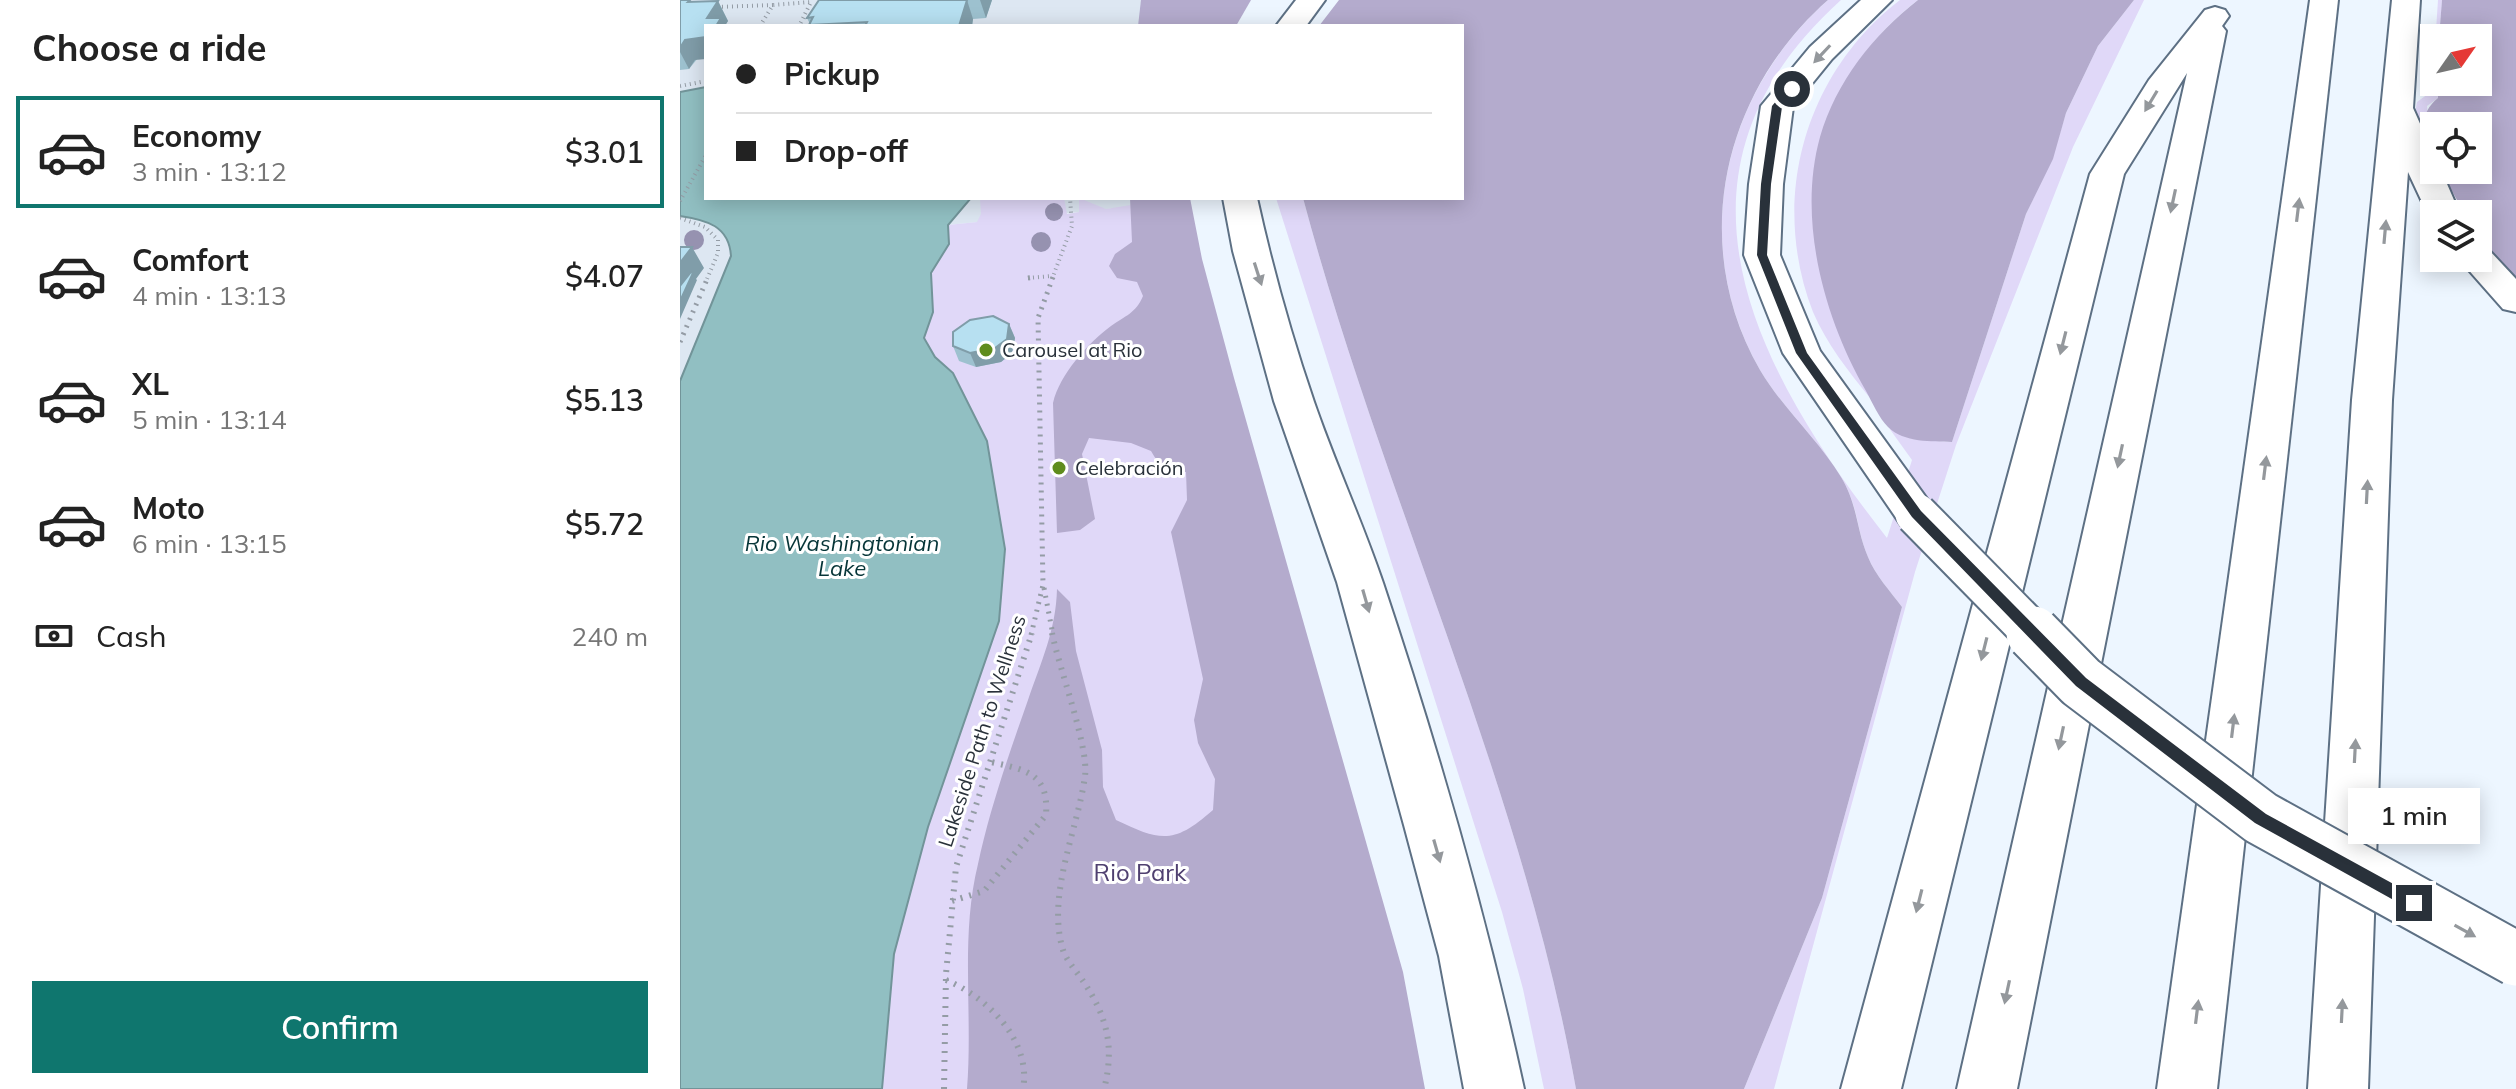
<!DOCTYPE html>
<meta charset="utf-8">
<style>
:root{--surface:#fff;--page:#f2f2f2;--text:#222;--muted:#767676;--line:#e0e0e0;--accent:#0f766e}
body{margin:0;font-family:Mulish,sans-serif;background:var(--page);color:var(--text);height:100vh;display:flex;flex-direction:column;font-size:30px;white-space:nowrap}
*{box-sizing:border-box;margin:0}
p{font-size:26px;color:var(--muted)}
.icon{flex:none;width:44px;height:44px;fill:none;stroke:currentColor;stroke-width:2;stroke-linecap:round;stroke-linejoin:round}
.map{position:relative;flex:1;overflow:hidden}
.sheet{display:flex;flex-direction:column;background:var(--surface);width:680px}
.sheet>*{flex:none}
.top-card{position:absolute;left:24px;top:24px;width:760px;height:176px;border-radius:0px;box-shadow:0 4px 20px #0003;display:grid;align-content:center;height:176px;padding:0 32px;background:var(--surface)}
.needle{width:52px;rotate:56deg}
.tools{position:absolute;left:1740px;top:24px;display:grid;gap:16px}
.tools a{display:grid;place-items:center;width:72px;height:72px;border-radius:0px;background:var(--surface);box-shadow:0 4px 20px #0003;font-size:40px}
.end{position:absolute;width:36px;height:36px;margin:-18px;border:10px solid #29313a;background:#fff;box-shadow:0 0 0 4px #fff}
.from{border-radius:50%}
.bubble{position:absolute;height:56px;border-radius:0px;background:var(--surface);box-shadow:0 4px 20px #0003;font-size:26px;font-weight:600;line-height:56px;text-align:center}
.top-card b{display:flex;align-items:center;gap:28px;height:76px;font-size:30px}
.top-card b+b{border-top:2px solid var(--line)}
.top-card i{width:20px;height:20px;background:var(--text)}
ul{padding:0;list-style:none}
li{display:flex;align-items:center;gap:24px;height:112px;margin:0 16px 12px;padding:0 16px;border:4px solid transparent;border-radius:0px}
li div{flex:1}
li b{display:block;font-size:30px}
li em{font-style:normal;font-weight:600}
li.on{border-color:var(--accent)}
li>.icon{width:72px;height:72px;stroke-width:1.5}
h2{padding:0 32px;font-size:36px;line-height:96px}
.pay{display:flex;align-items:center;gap:20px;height:88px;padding:0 32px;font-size:30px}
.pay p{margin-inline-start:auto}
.cta{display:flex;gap:16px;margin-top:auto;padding:16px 32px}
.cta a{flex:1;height:92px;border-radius:0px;background:var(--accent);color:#fff;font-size:32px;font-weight:600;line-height:92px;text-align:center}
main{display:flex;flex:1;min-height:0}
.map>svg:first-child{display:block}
</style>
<main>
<section class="sheet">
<h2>Choose a ride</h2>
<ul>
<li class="on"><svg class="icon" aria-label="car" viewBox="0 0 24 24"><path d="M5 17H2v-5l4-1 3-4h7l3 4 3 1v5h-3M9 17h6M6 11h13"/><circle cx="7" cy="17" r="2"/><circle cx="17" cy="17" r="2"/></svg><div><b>Economy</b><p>3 min · 13:12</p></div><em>$3.01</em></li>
<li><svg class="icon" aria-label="car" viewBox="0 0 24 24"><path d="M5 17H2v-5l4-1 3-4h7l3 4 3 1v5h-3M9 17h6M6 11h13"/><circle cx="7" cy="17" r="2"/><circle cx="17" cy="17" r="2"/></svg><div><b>Comfort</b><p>4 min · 13:13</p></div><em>$4.07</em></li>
<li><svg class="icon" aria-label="car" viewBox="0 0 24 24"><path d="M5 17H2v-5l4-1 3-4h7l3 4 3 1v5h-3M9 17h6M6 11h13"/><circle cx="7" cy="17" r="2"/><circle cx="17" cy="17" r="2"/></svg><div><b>XL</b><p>5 min · 13:14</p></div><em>$5.13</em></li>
<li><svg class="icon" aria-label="car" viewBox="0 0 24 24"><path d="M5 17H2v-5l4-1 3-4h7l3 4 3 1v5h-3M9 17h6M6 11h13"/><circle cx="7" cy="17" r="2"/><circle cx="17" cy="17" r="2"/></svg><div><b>Moto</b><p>6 min · 13:15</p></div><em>$5.72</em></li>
</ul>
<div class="pay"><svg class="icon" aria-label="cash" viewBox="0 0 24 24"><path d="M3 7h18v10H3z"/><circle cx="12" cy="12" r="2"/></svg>Cash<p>240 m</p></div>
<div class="cta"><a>Confirm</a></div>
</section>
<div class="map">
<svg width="1836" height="1089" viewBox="0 0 1836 1089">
<rect width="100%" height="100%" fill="#edf6ff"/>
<g fill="#dde7f2">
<polygon points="0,0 509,0 506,26 26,26 26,87 0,92"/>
<polygon points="291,198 488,198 487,203 268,225"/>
<polygon points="0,216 29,224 43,232 48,237 51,256 0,381"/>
</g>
<g fill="#e0d8f8">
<path d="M1148,0H1161C968,174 1075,369 1207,538L1232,460L1209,428L1232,439L1272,442L1346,214L1372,159L1386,113L1418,46L1454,0H1464L1393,147L1276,445L1235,572L1094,1089H1064L1142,898L1222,607C1211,592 1195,575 1188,557C1176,529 1179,507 1161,477C1138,439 1103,409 1080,370C1008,244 1042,94 1148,0Z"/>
<path d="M1220,0H1238C1171,51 1127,132 1133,217C1134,234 1144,253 1149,270C1163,312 1176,355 1190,398C1169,372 1146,343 1133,312C1089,199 1125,73 1220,0Z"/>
<path d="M1758,0H1762L1759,38H1754L1758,98L1747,106C1749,124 1746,156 1755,171C1764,185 1776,199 1785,214H1774L1760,192L1735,113L1737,102L1752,91Z"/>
<polygon points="300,198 384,198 387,214 399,212 399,198 426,209 451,205 524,284 726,1089 202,1089 214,954 248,827 319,621 314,493 307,441 273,373 255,357 244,338 253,311 251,273 269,244 268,225 297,222 301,214"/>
<path d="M596,198H623C703,498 841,782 896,1089H864L843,989L822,912Z"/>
</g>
<g fill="#b4abcd">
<polygon points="461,0 571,0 556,26 458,26"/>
<path d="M659,0H1148C1042,93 1008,245 1080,370C1103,409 1138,439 1161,477C1178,505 1176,529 1188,557C1195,575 1211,592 1222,607L1142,898L1064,1089H896C841,782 703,498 623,198H782V26H639Z"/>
<path d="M1238,0H1454L1418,46L1386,113L1373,159L1346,214L1272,442C1252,441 1224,443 1208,427C1199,418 1192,402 1186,391C1144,318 1117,220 1140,137C1156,82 1193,35 1238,0Z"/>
<path d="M1762,0H1836V277C1816,256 1798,245 1798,214H1785L1760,170H1798V126H1754V157C1744,134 1737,115 1758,98V82H1798V38H1759Z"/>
<path d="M450,198H510L522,259L554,378L723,972L745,1089H287C293,1014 280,937 298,864C310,808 329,754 348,700C361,662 376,630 377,589L390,602L396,651L422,750L423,787L436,820C482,842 494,844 533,810L535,779L518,743L514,720L523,679L491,532L507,500L506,472C487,471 480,467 471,451L451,443L409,438L402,454L415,519L400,530L377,533L373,403C380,374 407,344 431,326C445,316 456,313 463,296L457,282L437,278L429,266L435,254L452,242Z"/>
</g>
<path fill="#91bfc2" stroke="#729499" stroke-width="2" d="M26,87V198H291L268,225L269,244L251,273L253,312L244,338L255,357L273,373L307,441L325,549L319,621L248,827L214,954L202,1089H0V381L51,256C49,226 27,220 0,216V92Z"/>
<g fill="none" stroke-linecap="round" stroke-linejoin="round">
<defs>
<g id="highway">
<polygon points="616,0 645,0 626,26 596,26"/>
<polygon points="1181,0 1212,0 1152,59 1113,107 1103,184 1100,255 1140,351 1258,514 1251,525 1236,529 1221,525 1103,353 1064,255 1069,184 1081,106 1130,47"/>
<polygon points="1630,0 1658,0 1537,1089 1477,1089"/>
<polygon points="1712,0 1740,0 1733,108 1754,155 1754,170 1761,170 1780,214 1754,214 1754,222 1751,221 1728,172 1712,400 1688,1089 1628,1089 1672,400"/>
<polygon points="1535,7 1545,10 1549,16 1542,26 1546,31 1337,1089 1277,1089 1507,73 1444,174 1221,1089 1161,1089 1410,174 1469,80 1525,10"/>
<path d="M543,198H577C592,266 611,335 634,402C655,463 682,521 703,583C758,748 807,918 844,1089H784L759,956L724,825L657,582L594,401L553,251Z"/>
<polygon points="1798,248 1809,250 1836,279 1836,312 1823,309 1778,258 1798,258"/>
</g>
</defs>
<use href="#highway" stroke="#5d7084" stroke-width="4"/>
<g stroke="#949ca5" stroke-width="4" stroke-dasharray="1 4" stroke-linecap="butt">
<polyline points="37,7 93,5"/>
<polyline points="80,26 93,5 131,2 119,26"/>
<polyline points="0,86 26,81"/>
<polyline points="0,201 26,155"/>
<polyline points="0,218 25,227 38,240 38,253 27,279"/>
<polyline points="348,278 372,276"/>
<polyline points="372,279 392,226 390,198"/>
</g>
<g stroke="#949ca5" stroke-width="5" stroke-dasharray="2 6" stroke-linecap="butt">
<polyline points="348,278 355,277"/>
<polyline points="0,342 28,277"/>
<polyline points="364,588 373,635"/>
<polyline points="351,635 363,585 358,318 373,277"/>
</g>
<g stroke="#949ca5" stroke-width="6" stroke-dasharray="2 7" stroke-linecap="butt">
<path d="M372,633C379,668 409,747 405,776C398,829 366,895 383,950C386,960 397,972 403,981C427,1016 435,1047 424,1089"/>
<path d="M272,901L304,891L366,815C369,773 346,770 311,762"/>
<path d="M266,980C307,997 352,1041 343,1089"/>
<polyline points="264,1089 266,974 276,867 352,633"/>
</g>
<use href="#highway" fill="#fff" fill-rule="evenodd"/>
<defs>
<polyline id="highway-bridge-far1" points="1236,514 1355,635"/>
<polyline id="highway-bridge" points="1353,633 1401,682 1581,818 1836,959"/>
</defs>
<use href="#highway-bridge-far1" stroke="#5d7084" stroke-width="45" stroke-linecap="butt"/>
<use href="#highway-bridge" stroke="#5d7084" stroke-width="57" stroke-linecap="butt"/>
<use href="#highway-bridge-far1" stroke="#fff" stroke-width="41"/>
<use href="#highway-bridge" stroke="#fff" stroke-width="53"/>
</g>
<g fill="#9692b0">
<circle cx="374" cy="212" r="9"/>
<circle cx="14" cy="240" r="10"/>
<circle cx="361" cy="242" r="10"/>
</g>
<g fill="#9dc1cf">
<polygon points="0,0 15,2 38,1 48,21 9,69 0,70"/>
<polygon points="139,0 312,0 306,18 293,19 292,26 129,26 130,24 127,18"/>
<polygon points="329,324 335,338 332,353 321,362 296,367 279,361 273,346"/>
</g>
<g fill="#809da9">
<polygon points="287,0 293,19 292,26 279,26"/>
<polygon points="300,0 312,0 306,18"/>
<polygon points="38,1 48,21 45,26 31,26 27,18"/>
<polygon points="26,37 26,59 15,60 9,69 0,52 0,48 5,40"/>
<polygon points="12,247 24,268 16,279 17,280 0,319 0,263"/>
<polygon points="329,324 335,338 332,353 321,362 296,367 290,353"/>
</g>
<g fill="#b7e0f1" stroke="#809da9" stroke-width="2">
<polygon points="0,0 10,0 8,2 38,1 27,18 41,18 36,26 26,26 26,37 5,40 0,48"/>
<polygon points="139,0 287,0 279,26 185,26 187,22 129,25 133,17 127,18"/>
<polygon points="0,247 12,247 0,263"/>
<polygon points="11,272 13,273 0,301 0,286"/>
<polygon points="313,316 329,324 327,339 315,348 290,353 273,346 273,332 290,320"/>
</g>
<defs><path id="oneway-solid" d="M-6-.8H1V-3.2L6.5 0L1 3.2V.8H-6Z" transform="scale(2)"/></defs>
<g fill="#94989c">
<use href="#oneway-solid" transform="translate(1142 54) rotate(133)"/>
<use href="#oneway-solid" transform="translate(1471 101) rotate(121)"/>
<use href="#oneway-solid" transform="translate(1493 201) rotate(102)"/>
<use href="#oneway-solid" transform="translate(1618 210) rotate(-83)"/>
<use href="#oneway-solid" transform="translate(1705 232) rotate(-85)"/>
<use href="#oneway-solid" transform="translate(578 274) rotate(72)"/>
<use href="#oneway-solid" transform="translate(1383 343) rotate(104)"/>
<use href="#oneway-solid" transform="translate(1440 456) rotate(102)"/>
<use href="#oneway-solid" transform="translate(1585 468) rotate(-83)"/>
<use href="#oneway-solid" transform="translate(1687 492) rotate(-87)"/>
<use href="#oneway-solid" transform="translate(686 601) rotate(74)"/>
<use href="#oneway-solid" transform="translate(1304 649) rotate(104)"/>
<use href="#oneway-solid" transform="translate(1553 726) rotate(-83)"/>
<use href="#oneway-solid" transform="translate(1381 738) rotate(102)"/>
<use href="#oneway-solid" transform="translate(1675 751) rotate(-87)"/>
<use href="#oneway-solid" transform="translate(757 851) rotate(74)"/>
<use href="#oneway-solid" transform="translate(1239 901) rotate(104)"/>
<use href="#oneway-solid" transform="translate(1785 931) rotate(29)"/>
<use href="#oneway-solid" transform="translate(1327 992) rotate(102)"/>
<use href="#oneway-solid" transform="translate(1662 1011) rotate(-87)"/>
<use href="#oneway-solid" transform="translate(1517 1012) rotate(-83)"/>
</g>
<polygon fill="#29313a" points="1108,87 1116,89 1102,107 1091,184 1087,255 1127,353 1241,511 1406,678 1586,814 1739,898 1739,908 1728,908 1575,823 1396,686 1232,517 1116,353 1077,255 1081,184 1092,106"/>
<g fill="#5f8c1d" stroke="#fff" stroke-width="3">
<circle cx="306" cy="350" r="8"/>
<circle cx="379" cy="468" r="8"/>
</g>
<g text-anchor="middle" stroke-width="6" stroke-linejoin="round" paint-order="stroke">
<g font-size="20" fill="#29313a" stroke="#fff" text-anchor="start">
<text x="322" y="357">Carousel at Rio</text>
<text x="395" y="475">Celebración</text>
</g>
<g font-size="20" fill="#29313a" stroke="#fff">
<text transform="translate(302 731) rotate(-72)" y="7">Lakeside Path to Wellness</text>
</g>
<g font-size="22" font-style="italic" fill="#063538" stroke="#fff">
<text x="162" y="551">Rio Washingtonian<tspan x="162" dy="25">Lake</tspan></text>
</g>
<g font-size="24" fill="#4f4070" stroke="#fff">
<text x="460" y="881">Rio Park</text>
</g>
</g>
</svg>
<div class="tools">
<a><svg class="needle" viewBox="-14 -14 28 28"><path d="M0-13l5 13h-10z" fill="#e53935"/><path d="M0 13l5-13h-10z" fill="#767676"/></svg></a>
<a><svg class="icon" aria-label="locate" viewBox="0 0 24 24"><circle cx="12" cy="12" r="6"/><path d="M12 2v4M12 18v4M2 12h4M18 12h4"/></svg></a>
<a><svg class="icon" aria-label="layers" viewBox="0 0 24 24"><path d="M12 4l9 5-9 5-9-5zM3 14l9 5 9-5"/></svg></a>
</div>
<i class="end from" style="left:1112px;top:89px"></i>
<i class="end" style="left:1734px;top:903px"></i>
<div class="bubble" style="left:1668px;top:788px;width:132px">1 min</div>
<div class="top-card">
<b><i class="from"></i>Pickup</b>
<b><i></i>Drop-off</b>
</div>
</div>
</main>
